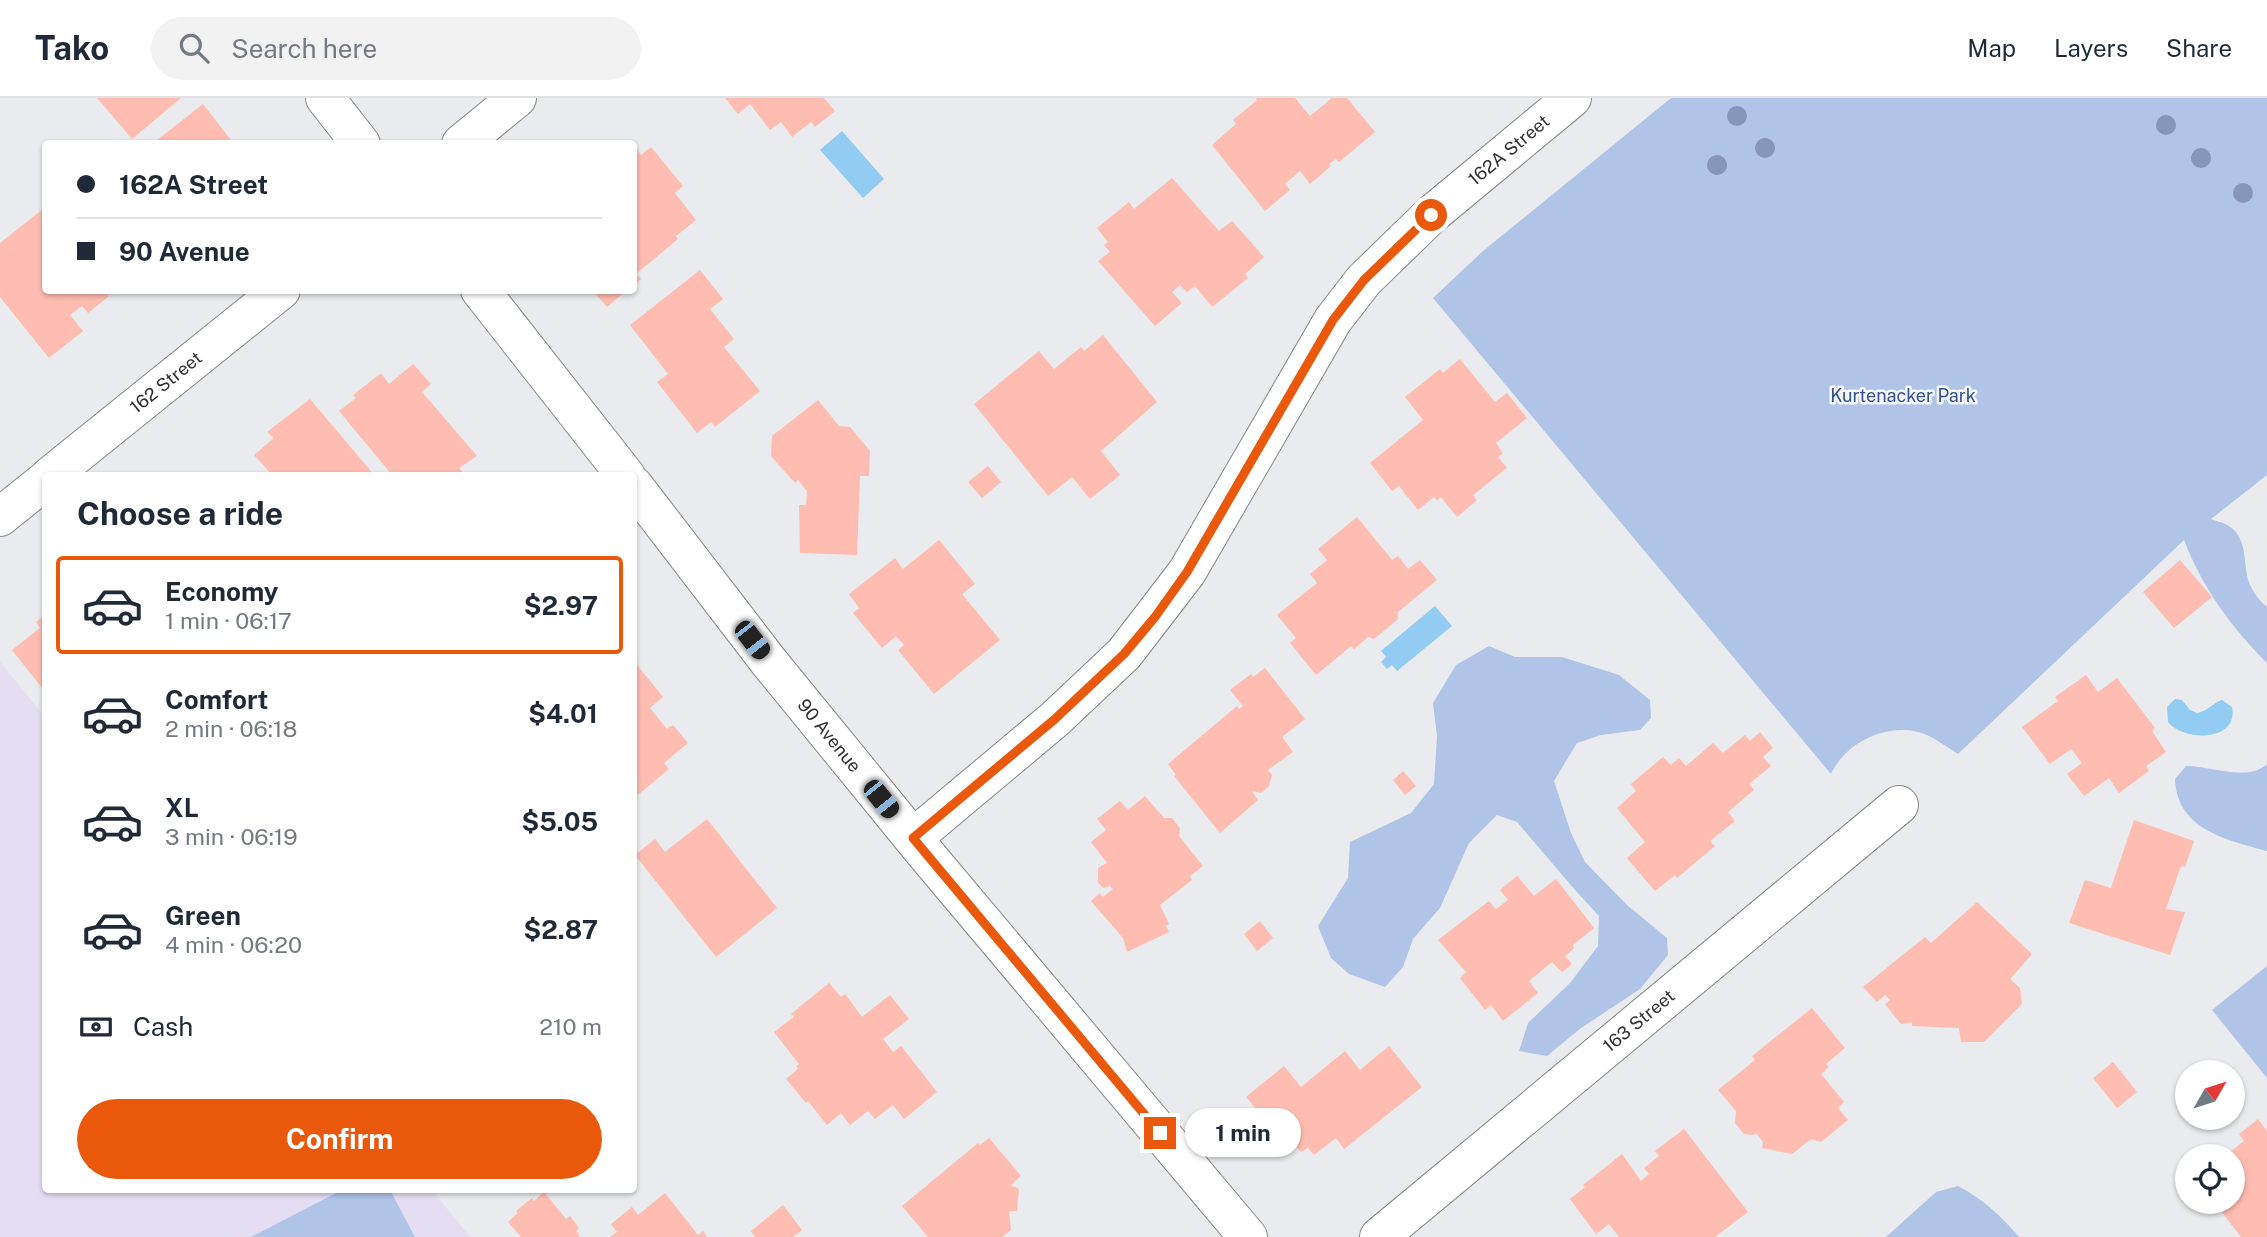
<!DOCTYPE html>
<meta charset="utf-8">
<style>
:root{--surface:#fff;--page:#f2f2f3;--text:#1f2937;--muted:#747a83;--line:#e0e1e3;--accent:#ea580c}
body{margin:0;font-family:"Public Sans",sans-serif;background:var(--page);color:var(--text);height:100vh;display:flex;flex-direction:column;font-size:26px;white-space:nowrap}
*{box-sizing:border-box;margin:0}
p{font-size:23px;color:var(--muted)}
.icon{flex:none;width:38px;height:38px;fill:none;stroke:currentColor;stroke-width:2;stroke-linecap:round;stroke-linejoin:round}
.map{position:relative;flex:1;overflow:hidden}
.panel{position:absolute;left:42px;top:374px;width:595px;height:721px;display:flex;flex-direction:column;background:var(--surface);border-radius:7px;box-shadow:0 2px 5px #0004}
.panel>*{flex:none}
.hud{position:absolute;left:42px;top:42px;width:595px;height:154px;border-radius:7px;box-shadow:0 2px 5px #0004;display:grid;align-content:center;height:154px;padding:0 35px;background:var(--surface)}
.needle{width:46px;rotate:51deg}
.buttons{position:absolute;left:2175px;top:962px;display:grid;gap:14px}
.buttons a{display:grid;place-items:center;width:70px;height:70px;border-radius:50%;background:var(--surface);box-shadow:0 2px 5px #0004;font-size:35px}
.end{position:absolute;width:32px;height:32px;margin:-16px;border:9px solid #ea580c;background:#fff;box-shadow:0 0 0 4px #fff}
.from{border-radius:50%}
.bubble{position:absolute;height:49px;border-radius:24px;background:var(--surface);box-shadow:0 2px 5px #0004;font-size:23px;font-weight:700;line-height:49px;text-align:center}
.car{position:absolute;width:21px;height:42px;margin:-21px -10px;border-radius:9px;box-shadow:0 0 5px 2px #0007;background:linear-gradient(#222 24%,#8ab4d8 0 40%,#222 0 76%,#8ab4d8 0 86%,#222 0)}
.hud b{display:flex;align-items:center;gap:24px;height:66px;font-size:26px}
.hud b+b{border-top:2px solid var(--line)}
.hud i{width:18px;height:18px;background:var(--text)}
ul{padding:0;list-style:none}
li{display:flex;align-items:center;gap:21px;height:98px;margin:0 14px 10px;padding:0 21px;border:4px solid transparent;border-radius:7px}
li div{flex:1}
li b{display:block;font-size:26px}
li em{font-style:normal;font-weight:700}
li.selected{border-color:var(--accent)}
li>.icon{width:63px;height:63px;stroke-width:1.5}
h2{padding:0 35px;font-size:32px;line-height:84px}
.pay{display:flex;align-items:center;gap:18px;height:77px;padding:0 35px;font-size:26px}
.pay p{margin-inline-start:auto}
.action{display:flex;gap:14px;margin-top:auto;padding:14px 35px}
.action a{flex:1;height:80px;border-radius:42px;background:var(--accent);color:#fff;font-size:28px;font-weight:700;line-height:80px;text-align:center}
header{display:flex;align-items:center;gap:42px;box-sizing:border-box;height:98px;padding:0 35px;background:var(--surface);border-bottom:2px solid var(--line)}
header strong{font-size:33px}
nav{display:flex;gap:38px;margin-inline-start:auto;font-size:24px}
.search{width:490px;height:63px;background:var(--page);display:flex;align-items:center;gap:18px;box-sizing:border-box;padding:0 24px;border-radius:38px;color:var(--muted);font-size:26px}
.map>svg:first-child{display:block}
</style>
<header>
<strong>Tako</strong>
<div class="search"><svg class="icon" aria-label="search" viewBox="0 0 24 24"><circle cx="10" cy="10" r="6"/><path d="M15 15l6 6"/></svg>Search here</div>
<nav><a>Map</a><a>Layers</a><a>Share</a></nav>
</header>
<div class="map">
<svg width="2267" height="1139" viewBox="0 0 2267 1139">
<rect width="100%" height="100%" fill="#eaebee"/>
<polygon fill="#e5ddf2" points="0,564 45,619 46,1092 432,1092 470,1139 0,1139"/>
<g fill="#b0c4e8">
<path d="M1671,0H2267V377L2211,421C2215,423 2222,424 2227,427C2244,436 2244,454 2246,471C2247,486 2256,500 2267,509V565C2231,529 2202,489 2184,442L1958,656C1948,650 1939,643 1929,638C1893,621 1847,642 1831,676L1433,200L1483,153Z"/>
<polygon points="1489,548 1515,559 1562,559 1619,577 1650,602 1651,620 1640,632 1601,637 1577,645 1554,683 1571,735 1585,764 1627,807 1667,840 1668,857 1640,891 1581,930 1547,958 1519,953 1528,925 1570,885 1598,848 1599,818 1575,792 1517,724 1497,717 1469,745 1440,810 1413,841 1403,869 1385,889 1349,876 1331,860 1318,828 1348,780 1350,744 1411,715 1434,686 1437,638 1433,605 1456,567"/>
<path d="M2267,666V753C2227,742 2177,732 2175,681L2186,668C2210,668 2249,684 2267,666Z"/>
<polygon points="2267,868 2267,980 2212,912"/>
<path d="M1958,1088C1983,1101 2001,1118 2019,1139H1886L1936,1094Z"/>
<polygon points="342,1092 390,1092 415,1139 251,1139"/>
</g>
<g fill="#92ccf2">
<polygon points="842,33 884,81 863,100 820,52"/>
<polygon points="1435,508 1452,528 1397,573 1392,567 1387,571 1381,564 1386,559 1381,553"/>
<path d="M2175,601L2182,602L2190,612L2197,615C2208,613 2214,604 2222,602L2232,609C2239,644 2184,644 2168,624L2167,609Z"/>
</g>
<g fill="#ffbcb0">
<polygon points="97,0 181,0 132,41"/>
<polygon points="725,0 824,0 835,13 815,29 811,24 792,39 781,24 770,32 750,6 738,16"/>
<polygon points="1256,0 1295,0 1310,18 1332,0 1347,0 1375,34 1339,64 1336,61 1329,66 1331,68 1310,86 1300,73 1285,86 1290,92 1265,113 1212,47 1236,26 1233,22 1257,2"/>
<polygon points="203,6 234,46 152,46"/>
<polygon points="651,49 683,88 675,95 696,122 676,138 678,141 636,176 641,181 634,187 634,54 637,51 641,57"/>
<polygon points="1172,80 1219,133 1232,123 1264,159 1245,176 1248,180 1212,209 1195,188 1187,194 1180,187 1172,194 1182,205 1155,228 1098,163 1110,154 1104,147 1108,144 1097,130 1129,104 1134,111"/>
<polygon points="43,111 46,114 46,192 104,192 109,198 88,215 82,208 70,217 83,233 49,260 0,199 0,145"/>
<polygon points="700,172 723,201 710,211 734,241 724,249 760,293 715,329 711,324 697,335 657,284 668,276 630,227"/>
<polygon points="592,192 627,192 607,209"/>
<polygon points="1103,237 1157,304 1101,353 1120,377 1090,401 1072,379 1048,398 974,306 1039,253 1054,271 1081,249 1084,253"/>
<polygon points="1460,261 1495,304 1507,295 1527,320 1496,345 1503,355 1498,359 1507,370 1473,397 1477,402 1457,419 1441,399 1437,402 1434,399 1418,412 1399,388 1392,393 1370,365 1423,322 1405,299 1440,271 1443,275"/>
<polygon points="413,266 431,286 422,294 477,358 459,370 466,378 393,378 339,313 356,300 353,297 381,275 389,286"/>
<polygon points="310,301 375,378 273,378 254,357 274,340 267,334"/>
<polygon points="818,302 839,328 850,329 870,353 869,378 860,378 857,457 800,455 799,407 806,407 807,393 798,382 795,385 771,358 772,338"/>
<polygon points="988,368 1001,384 982,400 968,384"/>
<polygon points="1357,419 1392,462 1398,458 1408,471 1420,462 1437,482 1398,514 1398,521 1374,541 1368,539 1354,551 1351,548 1316,577 1290,545 1296,540 1277,517 1317,485 1310,476 1327,462 1318,451"/>
<polygon points="939,442 975,486 962,496 1000,542 934,596 898,552 904,547 896,538 882,550 853,515 859,510 849,496 895,460 903,471"/>
<polygon points="2180,462 2212,499 2174,530 2143,494"/>
<polygon points="46,516 46,595 12,552 40,530 36,524"/>
<polygon points="634,563 663,599 650,610 667,631 673,627 688,645 664,665 669,671 634,700"/>
<polygon points="1265,570 1305,621 1282,639 1293,654 1268,672 1272,677 1269,688 1261,695 1252,693 1258,702 1220,735 1174,678 1176,677 1168,666 1237,608 1239,611 1243,608 1230,592 1251,576 1253,579"/>
<polygon points="2086,577 2098,594 2117,580 2155,630 2152,633 2166,654 2146,668 2149,673 2119,695 2109,680 2084,698 2067,676 2082,665 2071,651 2050,666 2022,629 2058,603 2055,599"/>
<polygon points="1760,634 1773,650 1763,659 1771,668 1749,686 1754,692 1728,714 1735,723 1710,743 1715,748 1677,780 1675,777 1655,793 1627,760 1645,744 1617,710 1636,693 1631,686 1663,659 1671,667 1679,660 1686,668 1713,645 1723,655 1745,637 1750,643"/>
<polygon points="1403,673 1416,688 1405,697 1393,682"/>
<polygon points="1145,698 1164,720 1172,720 1180,730 1179,738 1203,768 1190,778 1192,782 1160,807 1169,826 1166,828 1169,834 1127,854 1123,840 1091,803 1100,795 1103,799 1113,791 1110,788 1103,790 1098,784 1098,770 1107,765 1091,744 1106,732 1097,721 1120,703 1128,712"/>
<polygon points="707,721 777,810 716,859 635,757 655,741 665,754"/>
<polygon points="2134,722 2194,743 2185,769 2181,768 2166,811 2185,814 2170,857 2069,825 2085,782 2111,790"/>
<polygon points="1517,778 1534,798 1556,781 1594,830 1573,847 1574,850 1565,858 1572,866 1562,874 1552,864 1529,883 1538,895 1503,923 1491,907 1485,912 1460,880 1466,874 1438,842 1489,803 1496,811 1508,802 1500,792"/>
<polygon points="1977,804 2032,856 2010,881 2020,890 2022,906 1984,944 1961,944 1959,930 1912,928 1912,924 1901,926 1885,906 1890,902 1885,897 1877,904 1863,889 1925,839 1931,845"/>
<polygon points="1260,823 1273,840 1257,853 1244,836"/>
<polygon points="829,885 841,899 845,896 862,919 890,897 909,921 883,941 893,954 901,948 937,994 904,1021 893,1007 875,1021 868,1013 850,1027 841,1015 827,1027 808,1003 806,1005 786,981 798,971 796,968 799,966 774,934 794,919 791,916"/>
<polygon points="1812,910 1845,950 1826,966 1829,969 1821,976 1844,1004 1838,1010 1848,1022 1821,1044 1811,1041 1792,1056 1762,1050 1763,1044 1756,1035 1753,1037 1744,1036 1735,1025 1736,1013 1718,992 1755,962 1752,958"/>
<polygon points="1389,948 1422,989 1344,1051 1336,1040 1314,1057 1308,1050 1301,1054 1287,1037 1291,1034 1278,1019 1269,1026 1246,999 1284,968 1301,989 1345,953 1360,972"/>
<polygon points="2113,964 2137,994 2117,1010 2093,980"/>
<polygon points="2258,1021 2267,1033 2267,1139 2241,1139 2214,1104 2233,1104 2233,1059 2224,1059 2244,1043 2239,1036"/>
<polygon points="1684,1031 1748,1114 1715,1139 1619,1139 1609,1126 1596,1136 1570,1101 1585,1089 1583,1087 1622,1056 1641,1083 1649,1076 1644,1070 1659,1058 1655,1053"/>
<polygon points="989,1040 1021,1078 1011,1087 1019,1091 1017,1113 1009,1113 1011,1132 1002,1139 928,1139 902,1108 978,1045 980,1047"/>
<polygon points="544,1094 566,1121 570,1118 579,1130 576,1133 580,1139 521,1139 508,1124 518,1115 516,1113 532,1100 534,1103"/>
<polygon points="665,1095 698,1137 703,1133 707,1139 610,1139 617,1134 611,1126 632,1109 638,1117"/>
<polygon points="783,1107 802,1132 793,1139 755,1139 751,1133"/>
</g>
<g fill="none" stroke-linecap="round" stroke-linejoin="round">
<defs>
<g id="minor">
<polyline points="325,0 361,46"/>
<polyline points="461,46 517,0"/>
<polyline points="480,192 626,378"/>
<path id="s1" d="M50,378L281,192"/>
<path id="s2" d="M634,388L769,564L925,755L1248,1139"/>
<polyline points="0,419 46,382"/>
<path id="s3" d="M913,740L1055,621L1124,556L1187,474L1333,222L1364,182L1431,117L1572,0"/>
<path id="s4" d="M1379,1139L1899,707"/>
</g>
</defs>
<use href="#minor" stroke="#858688" stroke-width="40"/>
<use href="#minor" stroke="#fff" stroke-width="38"/>
</g>
<g fill="#8596ba">
<circle cx="1737" cy="18" r="10"/>
<circle cx="2166" cy="27" r="10"/>
<circle cx="1765" cy="50" r="10"/>
<circle cx="2201" cy="60" r="10"/>
<circle cx="1717" cy="67" r="10"/>
<circle cx="2243" cy="95" r="10"/>
</g>
<g fill="none" stroke-linecap="round" stroke-linejoin="round">
<polyline stroke="#ea580c" stroke-width="9" points="1160,1035 913,740 1055,621 1124,556 1155,519 1187,474 1333,222 1364,182 1431,117"/>
</g>
<g text-anchor="middle" stroke-width="5" stroke-linejoin="round" paint-order="stroke">
<g font-size="18" fill="#313132" stroke="#f7f8fb">
<text dy="6" stroke="none"><textPath href="#s3" startOffset="920">162A Street</textPath></text>
<text dy="6" stroke="none"><textPath href="#s1" startOffset="149">162 Street</textPath></text>
<text dy="6" stroke="none"><textPath href="#s2" startOffset="317">90 Avenue</textPath></text>
<text dy="6" stroke="none"><textPath href="#s4" startOffset="338">163 Street</textPath></text>
</g>
<g font-size="18" fill="#325190" stroke="#f7f8fb">
<text x="1903" y="304">Kurtenacker Park</text>
</g>
</g>
</svg>
<div class="buttons">
<a><svg class="needle" viewBox="-14 -14 28 28"><path d="M0-13l5 13h-10z" fill="#e53935"/><path d="M0 13l5-13h-10z" fill="#747a83"/></svg></a>
<a><svg class="icon" aria-label="locate" viewBox="0 0 24 24"><circle cx="12" cy="12" r="6"/><path d="M12 2v4M12 18v4M2 12h4M18 12h4"/></svg></a>
</div>
<i class="end from" style="left:1431px;top:117px"></i>
<i class="end" style="left:1160px;top:1035px"></i>
<div class="bubble" style="left:1185px;top:1010px;width:116px">1 min</div>
<i class="car" style="left:752px;top:542px;rotate:142deg"></i>
<i class="car" style="left:881px;top:701px;rotate:141deg"></i>
<div class="hud">
<b><i class="from"></i>162A Street</b>
<b><i></i>90 Avenue</b>
</div>
<section class="panel">
<h2>Choose a ride</h2>
<ul>
<li class="selected"><svg class="icon" aria-label="car" viewBox="0 0 24 24"><path d="M5 17H2v-5l4-1 3-4h7l3 4 3 1v5h-3M9 17h6M6 11h13"/><circle cx="7" cy="17" r="2"/><circle cx="17" cy="17" r="2"/></svg><div><b>Economy</b><p>1 min · 06:17</p></div><em>$2.97</em></li>
<li><svg class="icon" aria-label="car" viewBox="0 0 24 24"><path d="M5 17H2v-5l4-1 3-4h7l3 4 3 1v5h-3M9 17h6M6 11h13"/><circle cx="7" cy="17" r="2"/><circle cx="17" cy="17" r="2"/></svg><div><b>Comfort</b><p>2 min · 06:18</p></div><em>$4.01</em></li>
<li><svg class="icon" aria-label="car" viewBox="0 0 24 24"><path d="M5 17H2v-5l4-1 3-4h7l3 4 3 1v5h-3M9 17h6M6 11h13"/><circle cx="7" cy="17" r="2"/><circle cx="17" cy="17" r="2"/></svg><div><b>XL</b><p>3 min · 06:19</p></div><em>$5.05</em></li>
<li><svg class="icon" aria-label="car" viewBox="0 0 24 24"><path d="M5 17H2v-5l4-1 3-4h7l3 4 3 1v5h-3M9 17h6M6 11h13"/><circle cx="7" cy="17" r="2"/><circle cx="17" cy="17" r="2"/></svg><div><b>Green</b><p>4 min · 06:20</p></div><em>$2.87</em></li>
</ul>
<div class="pay"><svg class="icon" aria-label="cash" viewBox="0 0 24 24"><path d="M3 7h18v10H3z"/><circle cx="12" cy="12" r="2"/></svg>Cash<p>210 m</p></div>
<div class="action"><a>Confirm</a></div>
</section>
</div>
